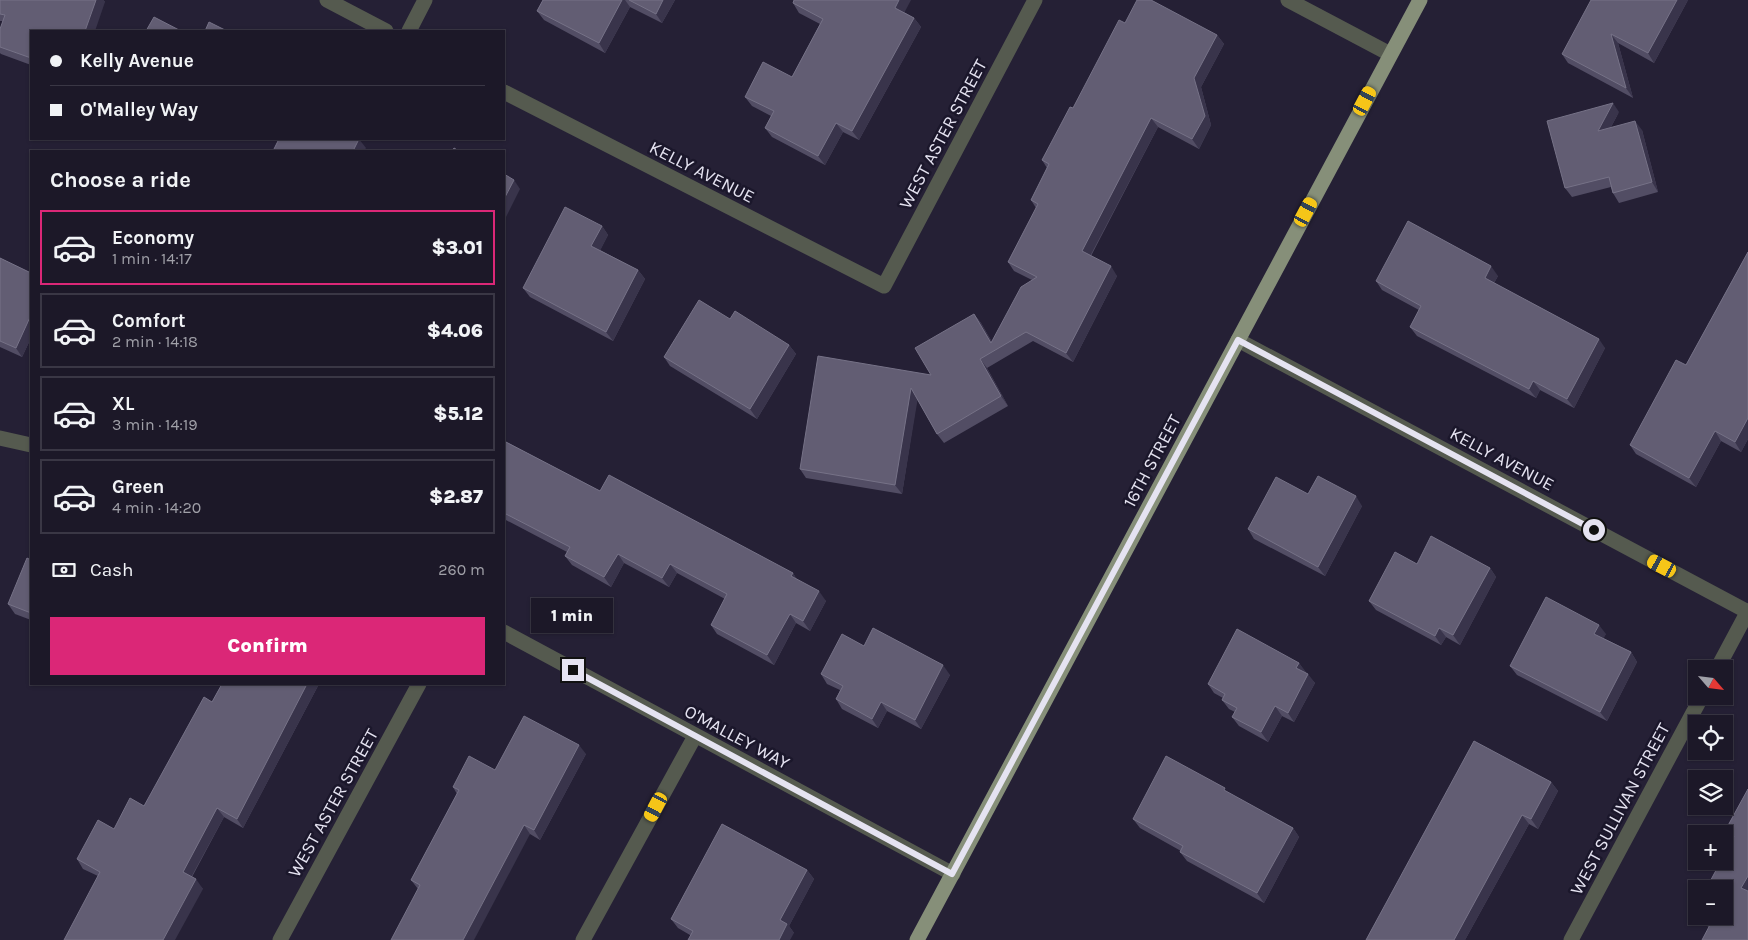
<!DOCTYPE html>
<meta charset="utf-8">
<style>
:root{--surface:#1c1828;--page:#292534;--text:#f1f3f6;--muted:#a0a0a8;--line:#3a3745;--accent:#db2777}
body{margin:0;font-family:Karla,sans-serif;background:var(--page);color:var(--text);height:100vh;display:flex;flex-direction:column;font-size:19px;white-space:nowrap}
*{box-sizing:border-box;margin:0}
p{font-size:16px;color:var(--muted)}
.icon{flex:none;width:28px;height:28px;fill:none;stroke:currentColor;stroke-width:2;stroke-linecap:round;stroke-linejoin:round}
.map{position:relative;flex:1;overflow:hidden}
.details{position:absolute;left:30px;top:150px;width:475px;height:535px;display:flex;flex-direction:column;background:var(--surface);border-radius:0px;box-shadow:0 1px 4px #0004,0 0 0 1px var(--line)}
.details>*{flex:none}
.banner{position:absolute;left:30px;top:30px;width:475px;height:110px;border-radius:0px;box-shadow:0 1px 4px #0004,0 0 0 1px var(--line);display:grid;align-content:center;height:110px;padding:0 20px;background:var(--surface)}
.needle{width:32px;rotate:118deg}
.fabs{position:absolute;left:1688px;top:660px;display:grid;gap:10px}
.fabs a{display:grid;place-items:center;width:45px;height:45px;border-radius:0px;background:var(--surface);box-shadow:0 1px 4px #0004,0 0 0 1px var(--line);font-size:25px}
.end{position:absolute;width:22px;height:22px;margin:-11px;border:6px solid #e5e3f1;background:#111;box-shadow:0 0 0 2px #111}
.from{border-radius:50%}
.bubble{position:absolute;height:35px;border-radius:0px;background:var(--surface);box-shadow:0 1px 4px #0004,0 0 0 1px var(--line);font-size:16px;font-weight:800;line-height:35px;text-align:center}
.car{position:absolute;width:15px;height:30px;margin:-15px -8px;border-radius:6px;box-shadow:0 0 4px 1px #0007;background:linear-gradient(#f5c518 24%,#345 0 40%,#f5c518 0 76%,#345 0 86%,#f5c518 0)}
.banner b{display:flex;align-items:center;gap:18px;height:48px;font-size:19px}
.banner b+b{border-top:1px solid var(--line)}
.banner i{width:12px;height:12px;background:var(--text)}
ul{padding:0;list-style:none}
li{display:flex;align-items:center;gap:15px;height:75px;margin:0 10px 8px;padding:0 10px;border:2px solid var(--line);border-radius:0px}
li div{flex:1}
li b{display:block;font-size:19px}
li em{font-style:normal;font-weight:800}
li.current{border-color:var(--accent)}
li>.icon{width:45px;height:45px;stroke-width:1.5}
h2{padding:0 20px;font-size:22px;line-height:60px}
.pay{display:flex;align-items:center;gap:12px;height:55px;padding:0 20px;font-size:19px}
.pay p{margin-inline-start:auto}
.button{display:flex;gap:10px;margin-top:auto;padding:10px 20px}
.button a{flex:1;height:58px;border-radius:0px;background:var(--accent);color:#fff;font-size:20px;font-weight:800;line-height:58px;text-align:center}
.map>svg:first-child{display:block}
</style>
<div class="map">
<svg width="1748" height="940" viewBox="0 0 1748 940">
<rect width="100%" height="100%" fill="#252035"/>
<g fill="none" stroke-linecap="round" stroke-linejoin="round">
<g stroke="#555a4f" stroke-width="15">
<polyline points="327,0 386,31"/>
<polyline points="1288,0 1390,54"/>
<polyline points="409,31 425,0"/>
<polyline points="504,92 884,286 1035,0"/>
<polyline points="1238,340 1748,612"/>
<polyline points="0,438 31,445"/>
<polyline points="504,632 953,874"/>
<polyline points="1717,669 1748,611"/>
<polyline points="280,940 419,684"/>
<polyline points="583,940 695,736"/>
<polyline points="1571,940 1702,696"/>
</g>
<polyline stroke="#868f79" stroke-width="15" points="917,940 1420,0"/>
</g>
<g fill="#524d64">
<polygon points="0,0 103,0 105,2 31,31 31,65 1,54 0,53 0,29 3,21 0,21"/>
<polygon points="543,0 675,0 662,23 630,7 605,53 544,20 537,11"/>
<polygon points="1688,0 1654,63 1618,43 1633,98 1568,63 1562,54"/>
<polygon points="793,3 904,12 914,18 921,27 859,140 843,132 825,165 772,137 765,128 771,116 752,106 745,97 792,77 820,24 799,13"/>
<polygon points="1125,23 1217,35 1224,44 1201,87 1211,125 1199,149 1158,127 1091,256 1117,276 1073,362 1033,341 987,368 1008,406 944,443 937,434 917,399 902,494 806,478 800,469 931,375 974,314 981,323 992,342 1032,280 1014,271 1008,262 1036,208 1031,200 1047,168 1042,160 1073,108"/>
<polygon points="1619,112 1611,127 1642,130 1658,192 1619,203 1613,193 1611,187 1572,197 1565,188"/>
<polygon points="602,226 608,235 600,250 638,270 645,279 613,341 530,297 523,288"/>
<polygon points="1748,252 1748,439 1741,452 1721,441 1696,487 1636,454 1630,445 1686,365"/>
<polygon points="0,258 31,273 31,338 22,357 0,347"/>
<polygon points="1498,276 1494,283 1605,348 1574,408 1540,390 1536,398 1417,336 1410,327 1419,310 1382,290 1376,281"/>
<polygon points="730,319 789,345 796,354 757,419 670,366 664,357"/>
<polygon points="504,441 600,491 793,573 797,580 826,601 810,631 796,623 774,665 717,634 711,625 725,599 677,573 669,587 624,563 611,587 572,565 565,556 567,552 504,519"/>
<polygon points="1308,494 1362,506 1325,576 1254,539 1248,529"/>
<polygon points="31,560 31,620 15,614 8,604"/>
<polygon points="1417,564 1490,568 1496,577 1460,645 1446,637 1441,645 1376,610 1369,601"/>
<polygon points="1606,634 1603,638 1631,652 1637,662 1607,721 1517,675 1510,666"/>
<polygon points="864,646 950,675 921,729 887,711 878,728 842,709 836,699 840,690 827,684 821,674"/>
<polygon points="1299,663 1305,672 1315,683 1294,722 1282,716 1268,742 1239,726 1232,717 1235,712 1229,709 1222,700 1223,698 1214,693 1208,684"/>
<polygon points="222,684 319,684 243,828 224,817 192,877 203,889 98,876 83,869 77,859 114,829 144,806 212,702"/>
<polygon points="586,754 540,840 530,834 418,889 411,880 457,794 453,787 495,770"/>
<polygon points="1551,782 1558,791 1538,829 1529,824 1465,940 1366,940"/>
<polygon points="1748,789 1748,940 1709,927 1700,922 1693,913 1696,908 1696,916 1724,916 1732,841 1725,831"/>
<polygon points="1228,793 1293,828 1299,837 1264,903 1187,861 1180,852 1181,851 1140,828 1133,819"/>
<polygon points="807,870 814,879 789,926 794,933 690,935 678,928 671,919"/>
</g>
<g fill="#39344b">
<polygon points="96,0 103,0 105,2 95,31 85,31"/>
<polygon points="622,0 625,0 630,7 605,53 599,43"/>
<polygon points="663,0 675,0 662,23 656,14"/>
<polygon points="899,0 911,0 902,17 895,8"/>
<polygon points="1677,0 1688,0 1654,63 1648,53"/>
<polygon points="914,18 921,27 859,140 852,131"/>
<polygon points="1611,34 1618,43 1633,98 1626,88"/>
<polygon points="1217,35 1224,44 1201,87 1211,125 1199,149 1192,139 1194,78"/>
<polygon points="1613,103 1619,112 1604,140 1598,131"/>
<polygon points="1151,118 1158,127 1088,260 1082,251"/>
<polygon points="1635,121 1642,130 1658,192 1652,182"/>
<polygon points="836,123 843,132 825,165 818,156"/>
<polygon points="359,139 366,148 364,151 353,151"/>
<polygon points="514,180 520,189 504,221 504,199"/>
<polygon points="602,226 608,235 598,255 591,246"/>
<polygon points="1111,266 1117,276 1073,362 1066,353"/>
<polygon points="1491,266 1498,276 1491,288 1485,278"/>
<polygon points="638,270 645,279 613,341 606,332"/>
<polygon points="974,314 981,323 996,349 991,343"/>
<polygon points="31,315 31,338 22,357 16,348"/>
<polygon points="1599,339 1605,348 1574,408 1567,399"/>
<polygon points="789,345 796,354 757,419 750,409"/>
<polygon points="980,359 987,368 1008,406 1001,396"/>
<polygon points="1533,381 1540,390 1536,398 1529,389"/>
<polygon points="911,388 918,397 902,494 895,485"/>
<polygon points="1748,418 1748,439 1741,452 1735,442"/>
<polygon points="1715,431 1721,441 1696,487 1689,478"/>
<polygon points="1356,496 1362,506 1325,576 1318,567"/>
<polygon points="618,554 624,563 611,587 604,577"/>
<polygon points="670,564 677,573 669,587 662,578"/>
<polygon points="1490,568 1496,577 1460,645 1453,635"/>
<polygon points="793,573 799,583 791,576"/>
<polygon points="819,591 826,601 810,631 803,621"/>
<polygon points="790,614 796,623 774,665 767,655"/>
<polygon points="1599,625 1606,634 1601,643 1594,634"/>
<polygon points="1439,628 1446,637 1441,645 1435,636"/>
<polygon points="1631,652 1637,662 1607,721 1600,712"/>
<polygon points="1299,663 1306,672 1303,677 1296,668"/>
<polygon points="943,665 950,675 921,729 915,720"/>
<polygon points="1308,674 1315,683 1294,722 1288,713"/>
<polygon points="307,684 319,684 243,828 237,819"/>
<polygon points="881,702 887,711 878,728 872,719"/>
<polygon points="1275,706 1282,716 1268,742 1261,732"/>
<polygon points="579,745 586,754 540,840 534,830"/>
<polygon points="1551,782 1558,791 1538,829 1531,819"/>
<polygon points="217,808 224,817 189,881 183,872"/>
<polygon points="1522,815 1529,824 1465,940 1454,940"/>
<polygon points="524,825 530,834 474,940 463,940"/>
<polygon points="1293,828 1299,837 1264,903 1257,893"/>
<polygon points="807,870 814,879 789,926 794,933 790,940 779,940 780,920"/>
<polygon points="1748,876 1748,897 1741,888"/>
<polygon points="196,879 203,889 175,940 163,940"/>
</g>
<g fill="#625d73" stroke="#767287">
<polygon points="0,0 96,0 85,31 31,31 31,58 0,47 0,29 5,15 0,14"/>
<polygon points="543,0 622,0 599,43 537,11"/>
<polygon points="629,0 663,0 656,14"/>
<polygon points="794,0 899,0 895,8 914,18 852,131 836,123 818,156 765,128 774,111 745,97 763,62 792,77 823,19 793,3"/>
<polygon points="1137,0 1151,0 1217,35 1194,78 1205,116 1192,139 1151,118 1082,251 1111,266 1066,353 1026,332 980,359 1001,396 937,434 911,388 895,485 800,469 818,356 931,375 915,348 974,314 991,343 1021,287 1037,277 1008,262 1038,204 1031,200 1049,164 1042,160 1070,107 1073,108 1119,20 1125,23"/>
<polygon points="1591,0 1677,0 1648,53 1611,34 1626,88 1562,54"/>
<polygon points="154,17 181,31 146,31"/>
<polygon points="209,22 227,31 205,31"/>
<polygon points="1613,103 1598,131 1635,121 1652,182 1613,193 1609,177 1565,188 1547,121"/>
<polygon points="279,139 359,139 353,151 273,151"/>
<polygon points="454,148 459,151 452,151"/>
<polygon points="504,174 514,180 504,199"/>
<polygon points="565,207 602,226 591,246 638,270 606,332 523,288"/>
<polygon points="1408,221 1491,266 1485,278 1599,339 1567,399 1533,381 1529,389 1410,327 1421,306 1376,281"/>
<polygon points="1748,252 1748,418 1735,442 1715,431 1689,478 1630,445 1676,360 1686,365"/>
<polygon points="0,258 31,273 31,315 16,348 0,341"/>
<polygon points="699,300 730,319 735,311 789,345 750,409 664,357"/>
<polygon points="504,441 600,491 609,475 793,573 791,576 819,591 803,621 790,614 767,655 711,625 727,594 670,564 662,578 618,554 604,577 565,556 570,547 504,513"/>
<polygon points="1318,476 1356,496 1318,567 1248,529 1276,477 1308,494"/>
<polygon points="1431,536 1490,568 1453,635 1439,628 1435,636 1369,601 1395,552 1417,564"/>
<polygon points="27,558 31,560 31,613 8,604"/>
<polygon points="1546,597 1599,625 1594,634 1631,652 1600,712 1510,666"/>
<polygon points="873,628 943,665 915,720 881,702 872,719 836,699 843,686 821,674 842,634 864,646"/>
<polygon points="1237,629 1299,663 1296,668 1308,674 1288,713 1275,706 1261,732 1232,717 1237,708 1222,700 1225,694 1208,684"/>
<polygon points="222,684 307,684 237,819 217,808 183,872 196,879 163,940 64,940 100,872 77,859 98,820 114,829 130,798 144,806 204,697 212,702"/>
<polygon points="524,716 579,745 534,830 524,825 463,940 391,940 420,885 411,880 459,790 453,787 469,756 495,770"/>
<polygon points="1474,741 1551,782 1531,819 1522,815 1454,940 1366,940"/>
<polygon points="1166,756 1225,788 1224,790 1293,828 1257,893 1180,852 1183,846 1133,819"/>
<polygon points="1748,789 1748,876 1741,888 1748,891 1748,940 1702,940 1711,923 1699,916 1724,916 1724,889 1706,889 1721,861 1724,861 1724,856 1734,836 1725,831"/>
<polygon points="722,824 807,870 780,920 787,924 779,940 688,940 693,931 671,919"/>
<polygon points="1696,908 1696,915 1693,913"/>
</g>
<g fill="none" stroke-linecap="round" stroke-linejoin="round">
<polyline stroke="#e5e3f1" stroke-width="6" points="573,670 952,874 1238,340 1594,530"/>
</g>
<g text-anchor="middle" stroke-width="5" stroke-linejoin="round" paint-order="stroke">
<g font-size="18" fill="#e5e3f1" stroke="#1b172b">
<text transform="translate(943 134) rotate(-62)" y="6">WEST ASTER STREET</text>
<text transform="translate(702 172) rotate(27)" y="6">KELLY AVENUE</text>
<text transform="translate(1502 459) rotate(28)" y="6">KELLY AVENUE</text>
<text transform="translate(1152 461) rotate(-62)" y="6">16TH STREET</text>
<text transform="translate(737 737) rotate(28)" y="6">O'MALLEY WAY</text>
<text transform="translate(333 803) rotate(-61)" y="6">WEST ASTER STREET</text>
<text transform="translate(1620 809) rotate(-62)" y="6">WEST SULLIVAN STREET</text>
</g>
</g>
</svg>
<div class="fabs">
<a><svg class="needle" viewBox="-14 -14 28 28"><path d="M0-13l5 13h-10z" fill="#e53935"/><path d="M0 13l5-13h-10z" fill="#a0a0a8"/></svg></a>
<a><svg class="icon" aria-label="locate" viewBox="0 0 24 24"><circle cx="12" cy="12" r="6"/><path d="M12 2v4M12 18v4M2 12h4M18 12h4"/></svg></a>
<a><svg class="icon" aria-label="layers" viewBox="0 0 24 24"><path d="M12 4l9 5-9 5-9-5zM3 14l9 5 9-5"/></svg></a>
<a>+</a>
<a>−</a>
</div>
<i class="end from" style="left:1594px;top:530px"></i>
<i class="end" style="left:573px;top:670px"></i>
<div class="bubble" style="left:531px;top:598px;width:82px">1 min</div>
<i class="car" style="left:1365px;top:101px;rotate:28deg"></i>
<i class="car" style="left:1306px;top:212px;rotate:28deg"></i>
<i class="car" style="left:1662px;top:566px;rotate:298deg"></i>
<i class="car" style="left:656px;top:807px;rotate:208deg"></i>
<div class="banner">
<b><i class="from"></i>Kelly Avenue</b>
<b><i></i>O'Malley Way</b>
</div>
<section class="details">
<h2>Choose a ride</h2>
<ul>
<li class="current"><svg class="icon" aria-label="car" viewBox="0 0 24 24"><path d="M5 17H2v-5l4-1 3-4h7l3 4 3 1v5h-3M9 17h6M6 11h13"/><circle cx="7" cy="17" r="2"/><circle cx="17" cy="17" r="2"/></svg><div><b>Economy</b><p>1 min · 14:17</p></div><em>$3.01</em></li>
<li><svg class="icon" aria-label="car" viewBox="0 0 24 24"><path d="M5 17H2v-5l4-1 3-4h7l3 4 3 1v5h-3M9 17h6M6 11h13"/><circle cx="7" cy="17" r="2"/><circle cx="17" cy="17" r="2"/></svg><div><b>Comfort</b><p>2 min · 14:18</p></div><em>$4.06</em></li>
<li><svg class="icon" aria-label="car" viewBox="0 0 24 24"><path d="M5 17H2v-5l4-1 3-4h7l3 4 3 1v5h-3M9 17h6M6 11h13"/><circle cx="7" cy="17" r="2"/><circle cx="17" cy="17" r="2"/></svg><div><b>XL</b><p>3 min · 14:19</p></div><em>$5.12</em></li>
<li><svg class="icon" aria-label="car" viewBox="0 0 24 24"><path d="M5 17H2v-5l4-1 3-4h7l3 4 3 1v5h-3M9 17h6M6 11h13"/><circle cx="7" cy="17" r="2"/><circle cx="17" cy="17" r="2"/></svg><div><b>Green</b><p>4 min · 14:20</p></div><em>$2.87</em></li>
</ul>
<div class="pay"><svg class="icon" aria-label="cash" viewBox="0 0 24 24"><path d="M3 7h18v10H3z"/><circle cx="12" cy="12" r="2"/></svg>Cash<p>260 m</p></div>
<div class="button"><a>Confirm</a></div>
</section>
</div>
